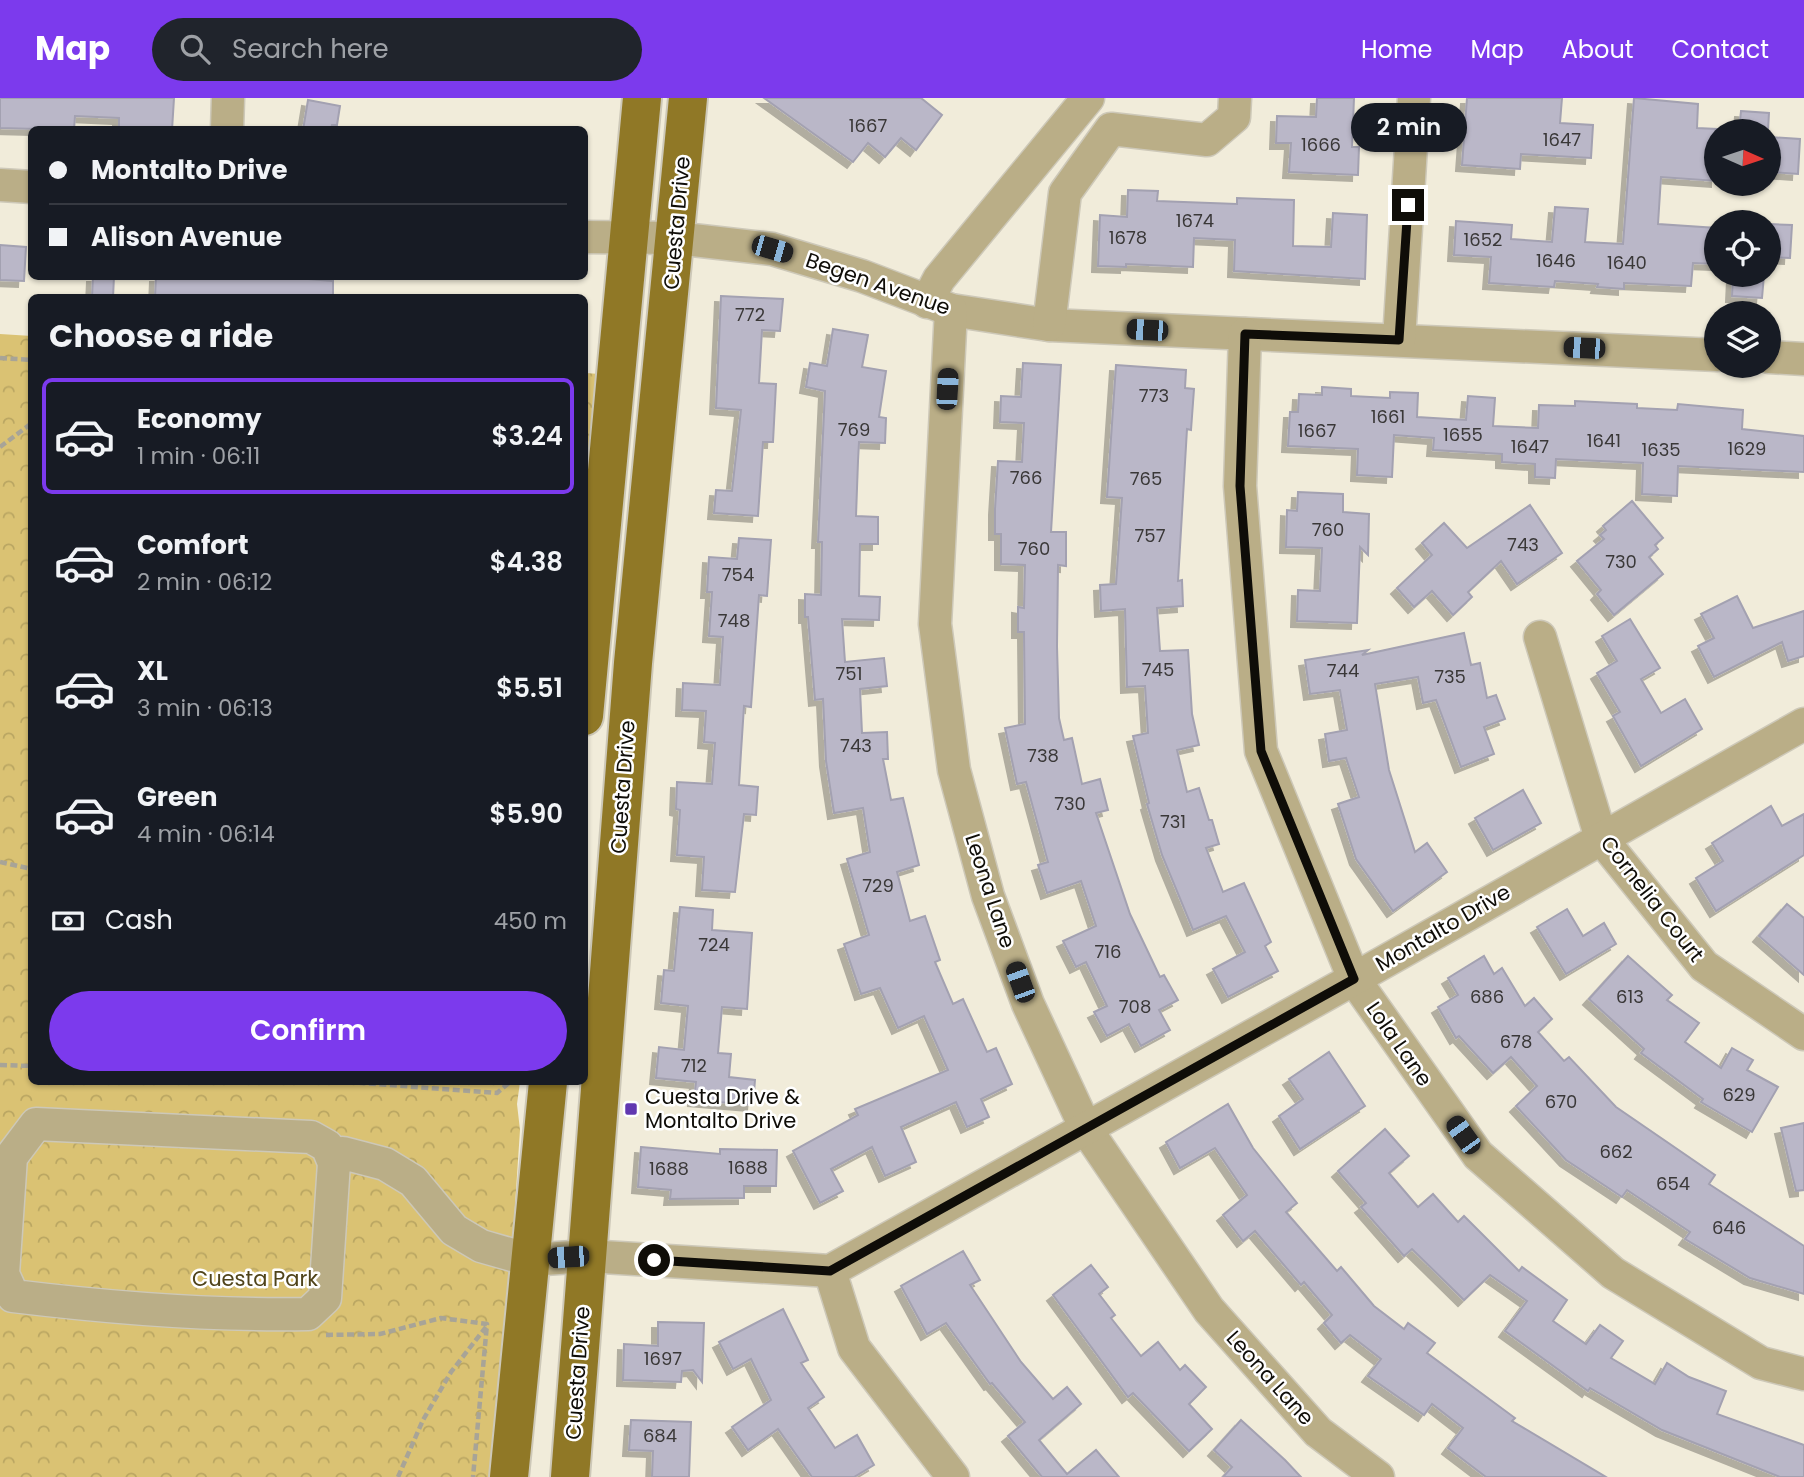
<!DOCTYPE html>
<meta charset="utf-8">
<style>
:root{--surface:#171b24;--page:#20242c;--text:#f1f3f6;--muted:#9ea1a6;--line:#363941;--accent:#7c3aed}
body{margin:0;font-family:Poppins,sans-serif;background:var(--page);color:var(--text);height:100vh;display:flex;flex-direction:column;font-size:26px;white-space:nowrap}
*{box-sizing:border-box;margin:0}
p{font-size:23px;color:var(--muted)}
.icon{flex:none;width:38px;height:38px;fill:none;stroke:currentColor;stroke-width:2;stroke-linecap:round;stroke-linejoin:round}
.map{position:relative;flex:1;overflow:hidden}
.details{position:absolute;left:28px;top:196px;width:560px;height:791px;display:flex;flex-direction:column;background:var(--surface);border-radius:10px;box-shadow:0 2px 5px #0004}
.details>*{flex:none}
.top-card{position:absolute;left:28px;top:28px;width:560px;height:154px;border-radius:10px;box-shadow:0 2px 5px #0004;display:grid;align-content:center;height:154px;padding:0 21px;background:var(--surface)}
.needle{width:46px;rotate:93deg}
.buttons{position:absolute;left:1704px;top:21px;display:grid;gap:14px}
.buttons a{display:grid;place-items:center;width:77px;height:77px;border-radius:50%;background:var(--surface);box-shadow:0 2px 5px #0004;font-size:35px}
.end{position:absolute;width:32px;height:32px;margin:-16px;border:9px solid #0f0d08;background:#fff;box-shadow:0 0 0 4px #fff}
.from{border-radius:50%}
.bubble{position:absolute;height:49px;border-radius:24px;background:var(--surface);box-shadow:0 2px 5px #0004;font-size:23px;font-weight:600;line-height:49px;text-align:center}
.car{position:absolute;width:21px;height:42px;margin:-21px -10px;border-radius:9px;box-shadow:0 0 5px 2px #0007;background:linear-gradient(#222 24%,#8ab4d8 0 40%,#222 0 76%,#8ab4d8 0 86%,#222 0)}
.top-card b{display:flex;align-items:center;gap:24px;height:66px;font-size:26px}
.top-card b+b{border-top:2px solid var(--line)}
.top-card i{width:18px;height:18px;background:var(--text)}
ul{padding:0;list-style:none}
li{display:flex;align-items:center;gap:21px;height:116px;margin:0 14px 10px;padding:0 7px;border:4px solid transparent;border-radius:10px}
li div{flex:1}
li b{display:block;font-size:26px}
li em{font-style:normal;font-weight:600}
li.selected{border-color:var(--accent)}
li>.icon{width:63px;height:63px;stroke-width:1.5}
h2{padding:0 21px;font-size:32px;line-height:84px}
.pay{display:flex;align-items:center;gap:18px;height:77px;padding:0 21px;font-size:26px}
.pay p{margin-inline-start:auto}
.button{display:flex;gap:14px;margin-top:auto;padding:14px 21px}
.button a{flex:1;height:80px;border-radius:42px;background:var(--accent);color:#fff;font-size:28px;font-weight:600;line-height:80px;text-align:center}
header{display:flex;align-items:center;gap:42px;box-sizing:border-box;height:98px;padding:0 35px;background:var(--accent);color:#fff}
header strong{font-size:33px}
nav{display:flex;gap:38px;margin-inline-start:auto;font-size:24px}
.search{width:490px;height:63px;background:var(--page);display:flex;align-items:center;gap:18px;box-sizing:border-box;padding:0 24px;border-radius:38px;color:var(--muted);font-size:26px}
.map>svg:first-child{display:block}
</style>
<header>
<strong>Map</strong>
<div class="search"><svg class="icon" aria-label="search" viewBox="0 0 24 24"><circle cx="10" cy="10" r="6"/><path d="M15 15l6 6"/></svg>Search here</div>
<nav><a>Home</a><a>Map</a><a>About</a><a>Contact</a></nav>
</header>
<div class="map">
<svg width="1804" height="1379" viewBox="0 0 1804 1379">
<defs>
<pattern id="forest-crowns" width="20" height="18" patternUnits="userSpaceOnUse" patternTransform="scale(1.75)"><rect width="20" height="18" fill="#dac273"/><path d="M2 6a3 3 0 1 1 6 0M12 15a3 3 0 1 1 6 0" fill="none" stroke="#baa662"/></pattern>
<filter id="shadow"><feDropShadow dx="-6" dy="6" stdDeviation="0" flood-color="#0004"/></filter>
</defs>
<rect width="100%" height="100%" fill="#f1ecda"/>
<g fill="url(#forest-crowns)">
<polygon points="0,236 32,238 32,984 520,984 517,1006 520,1032 497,1379 0,1379"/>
<polygon points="585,275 600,276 585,421"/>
</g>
<g fill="#bab7c8" stroke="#a3a1b1" stroke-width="2" filter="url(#shadow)">
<polygon points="0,0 174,0 172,32 119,32 119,20 75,18 74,32 0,30"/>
<polygon points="764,0 921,0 942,17 916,52 901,40 885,59 868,45 853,64"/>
<polygon points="1317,0 1354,0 1352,49 1359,49 1358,77 1289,74 1291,45 1276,45 1277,18 1316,19"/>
<polygon points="1467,0 1562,0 1560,25 1593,27 1591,60 1521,56 1520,71 1462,67"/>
<polygon points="1634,0 1698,6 1697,30 1717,31 1717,83 1661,79 1658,126 1717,130 1717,166 1693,165 1691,188 1624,185 1624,191 1597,189 1598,186 1555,183 1554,189 1489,185 1491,159 1454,157 1456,123 1512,127 1511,141 1552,144 1555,109 1588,111 1585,144 1623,146"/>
<polygon points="308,2 340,8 337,27 332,27 331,32 303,32"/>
<polygon points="1741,13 1769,15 1768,33 1739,33"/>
<polygon points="1769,39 1800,41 1798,76 1769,74"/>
<polygon points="1128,92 1158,93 1157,103 1237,106 1237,100 1294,102 1293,148 1331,149 1333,115 1367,117 1365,181 1234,173 1235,142 1194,140 1193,169 1126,166 1126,169 1098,168 1100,117 1127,119"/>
<polygon points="1769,126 1792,127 1790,160 1769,159"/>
<polygon points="0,147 26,149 24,183 0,182"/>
<polygon points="1733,177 1764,177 1762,200 1732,198"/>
<polygon points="93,178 114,178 113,200 92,200"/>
<polygon points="156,178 271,178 333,183 333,200 155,200"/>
<polygon points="721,198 783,201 780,233 762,232 759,285 776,286 773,344 763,344 758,418 714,415 716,392 732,393 741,312 716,310"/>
<polygon points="833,231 868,237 862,269 886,273 879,319 886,320 885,345 859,344 858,363 856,418 878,419 878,446 860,446 859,498 880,499 879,522 842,521 845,564 884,560 887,588 860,591 862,635 887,634 888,661 883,661 891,702 903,700 919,767 897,774 910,823 925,818 940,862 935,864 953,906 963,901 987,954 996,950 1012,986 981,1001 989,1019 967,1029 956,1004 901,1029 916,1064 885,1078 872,1049 831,1071 843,1093 820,1105 793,1053 858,1017 855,1011 948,972 924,918 898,930 880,890 861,896 844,846 869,837 847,761 870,754 863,710 834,715 826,663 823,601 815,602 808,519 805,519 805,496 821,497 822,444 818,444 825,293 806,289 810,265 827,268"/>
<polygon points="1023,265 1061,267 1051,434 1066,434 1066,468 1058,467 1057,548 1059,620 1064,642 1072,640 1082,686 1100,681 1108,712 1096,715 1130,816 1160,879 1164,877 1178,902 1159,912 1170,932 1141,948 1129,926 1107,938 1094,914 1107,908 1086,864 1076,869 1063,843 1096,828 1081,783 1047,795 1038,767 1048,764 1026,684 1017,686 1005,630 1025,626 1024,534 1018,534 1018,509 1024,510 1025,467 1001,466 1001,436 995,436 995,411 998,363 1022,364 1024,325 1000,324 1001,298 1021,299"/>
<polygon points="1116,267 1186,272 1185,290 1194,291 1191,332 1187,331 1178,483 1182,482 1183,508 1157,510 1160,553 1188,552 1192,616 1199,647 1177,652 1187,694 1199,690 1209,722 1212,722 1219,746 1206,750 1223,794 1244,785 1271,844 1265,848 1278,873 1228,899 1213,871 1245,854 1226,818 1193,832 1162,757 1147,706 1149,705 1133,638 1148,635 1145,588 1127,589 1125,511 1101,513 1100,487 1116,486 1122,400 1107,399"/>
<polygon points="1322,289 1351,291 1351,298 1390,300 1390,294 1418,295 1417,319 1466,322 1468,298 1495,300 1493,328 1538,330 1539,307 1575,308 1575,303 1637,306 1637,310 1677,312 1678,306 1743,312 1742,331 1804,338 1804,374 1678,368 1677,398 1642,396 1643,365 1556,361 1555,380 1535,379 1535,366 1502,364 1502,356 1433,352 1434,340 1394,337 1392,379 1357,377 1358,351 1288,348 1290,314 1298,314 1299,296 1322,297"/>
<polygon points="1298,394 1343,396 1343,414 1369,416 1368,457 1360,449 1357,525 1297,523 1298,492 1320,493 1322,450 1286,449 1287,412 1297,413"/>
<polygon points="1632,403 1663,440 1655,447 1658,451 1649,459 1663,476 1614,517 1597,496 1601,492 1577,463 1604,441 1600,437 1606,432 1603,428"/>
<polygon points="1530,407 1562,455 1517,486 1501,463 1468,494 1472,499 1453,517 1432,493 1414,509 1397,490 1432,457 1422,445 1444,425 1467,450"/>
<polygon points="739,440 771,442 767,498 759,497 751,609 744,608 741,654 739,687 758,689 756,717 744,716 735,794 702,792 704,759 677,757 680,712 676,711 677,684 712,686 715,645 704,644 706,613 682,612 683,585 720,587 723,539 709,538 712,494 707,494 709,459 737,461"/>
<polygon points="1737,498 1753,530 1804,513 1804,558 1788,563 1782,544 1714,579 1698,548 1714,540 1701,516"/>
<polygon points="1630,521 1660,570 1641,581 1661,615 1685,601 1702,631 1641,668 1613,618 1620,614 1597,575 1617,563 1602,538"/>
<polygon points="1464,535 1471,567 1480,565 1487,600 1496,597 1505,621 1484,629 1494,656 1461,669 1436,602 1423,605 1418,579 1375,586 1389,672 1415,754 1427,745 1447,774 1393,813 1356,761 1338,706 1359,699 1346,660 1329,663 1325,636 1347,632 1340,592 1310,596 1305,562 1368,552 1362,557"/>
<polygon points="1523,692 1541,725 1493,752 1475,720"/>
<polygon points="1771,708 1782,728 1804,716 1804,757 1716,813 1696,780 1723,763 1712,745"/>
<polygon points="1787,806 1804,820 1804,877 1759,838"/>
<polygon points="680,809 713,812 712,832 752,835 747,911 722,909 718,955 731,956 729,979 755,982 753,1007 694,1002 696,984 656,980 659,949 684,952 688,908 661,905 664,872 674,873"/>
<polygon points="1567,811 1583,838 1604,825 1616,846 1566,876 1537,829"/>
<polygon points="1484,858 1494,876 1502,870 1525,908 1534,900 1552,921 1538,934 1564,963 1569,959 1616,1009 1715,1077 1709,1086 1804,1148 1804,1196 1750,1180 1685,1141 1690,1134 1627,1092 1622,1099 1566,1062 1516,1008 1537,988 1511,959 1493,975 1459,938 1456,940 1438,909 1458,897 1448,880"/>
<polygon points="1628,858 1672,897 1667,902 1699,925 1685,944 1721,970 1732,950 1753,962 1747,972 1778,989 1752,1034 1701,1004 1703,1001 1641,955 1644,951 1589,901"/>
<polygon points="1329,954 1365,1008 1300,1051 1279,1018 1303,1001 1289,981"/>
<polygon points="1228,1006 1253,1050 1297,1105 1286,1114 1337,1173 1341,1169 1374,1208 1404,1231 1408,1225 1435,1245 1427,1255 1515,1320 1512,1323 1606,1379 1486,1379 1448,1350 1463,1330 1432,1306 1424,1317 1368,1278 1381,1261 1350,1237 1341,1245 1324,1225 1332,1217 1304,1184 1301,1187 1255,1133 1243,1143 1223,1117 1247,1097 1215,1050 1180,1070 1166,1044"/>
<polygon points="1804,1025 1804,1092 1796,1093 1781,1030"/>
<polygon points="1385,1031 1409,1058 1389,1075 1418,1109 1433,1096 1458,1124 1464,1118 1519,1173 1522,1169 1567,1202 1553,1223 1586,1246 1600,1227 1623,1243 1611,1260 1655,1286 1667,1265 1689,1279 1726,1293 1717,1316 1804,1347 1804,1379 1780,1379 1662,1332 1590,1290 1588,1293 1505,1233 1527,1203 1490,1177 1464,1202 1412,1151 1404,1158 1361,1109 1366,1105 1338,1073"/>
<polygon points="641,1049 720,1056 720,1051 777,1052 776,1088 744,1088 744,1100 670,1101 671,1092 638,1089"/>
<polygon points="963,1153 980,1182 970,1187 1021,1264 1053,1301 1067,1289 1081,1306 1039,1342 1067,1376 1096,1352 1119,1379 1042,1379 1008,1338 1025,1324 992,1285 990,1286 946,1225 927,1236 901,1188"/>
<polygon points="1091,1167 1108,1189 1099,1196 1115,1217 1111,1220 1141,1258 1158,1244 1180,1272 1185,1267 1206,1289 1189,1306 1212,1331 1189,1353 1133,1295 1128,1299 1053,1197"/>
<polygon points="783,1211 808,1262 801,1265 824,1299 808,1310 835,1350 857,1337 874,1367 854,1379 812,1379 778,1331 748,1352 732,1329 771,1302 751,1261 733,1271 719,1244"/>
<polygon points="658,1224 704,1225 702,1284 693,1272 682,1273 681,1284 623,1282 624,1246 658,1248"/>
<polygon points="631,1322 691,1324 689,1379 652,1379 653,1353 629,1352"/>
<polygon points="1241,1322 1285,1362 1301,1379 1223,1379 1232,1369 1214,1352"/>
</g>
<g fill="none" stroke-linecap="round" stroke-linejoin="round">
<defs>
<g id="minor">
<polyline points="227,32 228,0"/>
<polyline points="0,87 32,89"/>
<polyline points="584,139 675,140 772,151 862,178 951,212 1049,227 1717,257"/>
<polyline points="927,204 939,181 1088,0"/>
<polyline points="951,212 935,526 954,672 988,798 1028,906 1086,1031 1209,1212 1318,1334 1378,1379"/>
<polyline points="1049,227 1065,95 1111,31 1207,42 1234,19 1235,0"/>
<polyline points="1245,236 1240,388 1261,653 1354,881 1478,1057 1613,1175 1761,1265 1804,1276"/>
<polyline points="1399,242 1414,0"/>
<polyline points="1769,259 1804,261"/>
<polyline points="1540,539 1601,740 1704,868 1804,936"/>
<path d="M334,1065L325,1200L308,1216C208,1218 112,1210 13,1198L3,1176L11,1059L36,1026L311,1039L327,1048L334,1065L343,1055L385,1066L413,1083L454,1132L481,1148L530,1162L587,1158L830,1173L1354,881L1804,626"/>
<polyline points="830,1173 854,1250 953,1379"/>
</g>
<g id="major">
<polyline points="584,618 642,0"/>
<polyline points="509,1379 548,984"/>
<polyline points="570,1379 633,565 688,0"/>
</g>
</defs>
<use href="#minor" stroke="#cdc8b8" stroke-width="35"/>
<use href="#major" stroke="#cdc8b8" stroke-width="42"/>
<g stroke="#a8a497" stroke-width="4.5" stroke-dasharray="7 3.5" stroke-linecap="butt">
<polyline points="0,260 32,262"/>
<polyline points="0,349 32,325"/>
<polyline points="0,764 32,771"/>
<polyline points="0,967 32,968"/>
<polyline points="348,984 497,995 510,984"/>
<polyline points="326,1237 380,1236 441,1220 487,1226 473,1379"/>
<polyline points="398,1379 423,1322 451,1274 486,1229"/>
</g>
<use href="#minor" stroke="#baae87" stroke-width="32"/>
<use href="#major" stroke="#907826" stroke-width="38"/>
</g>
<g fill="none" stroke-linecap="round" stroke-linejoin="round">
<polyline stroke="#0f0d08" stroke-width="9" points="654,1162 830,1173 1354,881 1261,653 1240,388 1245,236 1399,242 1408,107"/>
</g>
<rect fill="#6138b0" stroke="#fff" stroke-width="2.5" x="624" y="1004" width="14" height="14" rx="3.5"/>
<g text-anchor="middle" stroke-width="5" stroke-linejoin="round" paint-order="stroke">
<g font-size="18" fill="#3a3838">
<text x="868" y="34">1667</text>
<text x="1562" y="48">1647</text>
<text x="1321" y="53">1666</text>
<text x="1195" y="129">1674</text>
<text x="1128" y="146">1678</text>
<text x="1483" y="148">1652</text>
<text x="1556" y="169">1646</text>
<text x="1627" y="171">1640</text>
<text x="750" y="223">772</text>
<text x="1154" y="304">773</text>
<text x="1388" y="325">1661</text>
<text x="854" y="338">769</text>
<text x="1317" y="339">1667</text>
<text x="1463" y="343">1655</text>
<text x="1604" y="349">1641</text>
<text x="1530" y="355">1647</text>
<text x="1747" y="357">1629</text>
<text x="1661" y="358">1635</text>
<text x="1026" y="386">766</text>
<text x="1146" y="387">765</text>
<text x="1328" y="438">760</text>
<text x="1150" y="444">757</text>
<text x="1523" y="453">743</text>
<text x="1034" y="457">760</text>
<text x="1621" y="470">730</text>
<text x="738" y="483">754</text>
<text x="734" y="529">748</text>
<text x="1158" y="578">745</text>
<text x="1343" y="579">744</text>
<text x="849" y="582">751</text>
<text x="1450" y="585">735</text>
<text x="856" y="654">743</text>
<text x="1043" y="664">738</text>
<text x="1070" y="712">730</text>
<text x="1173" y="730">731</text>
<text x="878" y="794">729</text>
<text x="714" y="853">724</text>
<text x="1108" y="860">716</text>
<text x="1487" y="905">686</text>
<text x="1630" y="905">613</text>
<text x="1135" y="915">708</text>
<text x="1516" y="950">678</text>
<text x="694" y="974">712</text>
<text x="1739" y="1003">629</text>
<text x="1561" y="1010">670</text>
<text x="1616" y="1060">662</text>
<text x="748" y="1076">1688</text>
<text x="669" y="1077">1688</text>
<text x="1673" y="1092">654</text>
<text x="1729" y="1136">646</text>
<text x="663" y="1267">1697</text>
<text x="660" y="1344">684</text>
</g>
<g font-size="21" fill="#0f0d08" stroke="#fff">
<text transform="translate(677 125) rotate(-85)" y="7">Cuesta Drive</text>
<text transform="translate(878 186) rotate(19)" y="7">Begen Avenue</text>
<text transform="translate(623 689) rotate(-86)" y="7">Cuesta Drive</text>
<text transform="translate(990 793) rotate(72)" y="7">Leona Lane</text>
<text transform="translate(1652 801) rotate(52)" y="7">Cornelia Court</text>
<text transform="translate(1443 830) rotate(-30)" y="7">Montalto Drive</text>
<text transform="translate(1399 946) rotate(55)" y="7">Lola Lane</text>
<text transform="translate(578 1275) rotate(-86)" y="7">Cuesta Drive</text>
<text transform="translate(1270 1280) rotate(48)" y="7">Leona Lane</text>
</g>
<g font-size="21" fill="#0f0d08" stroke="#fff" text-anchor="start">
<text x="645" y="1006">Cuesta Drive &amp;<tspan x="645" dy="24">Montalto Drive</tspan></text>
</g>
<g font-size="21" fill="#50441b" stroke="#fff">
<text x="255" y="1188">Cuesta Park</text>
</g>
</g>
</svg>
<div class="buttons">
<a><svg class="needle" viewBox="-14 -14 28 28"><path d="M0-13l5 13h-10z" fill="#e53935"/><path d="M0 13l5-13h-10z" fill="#9ea1a6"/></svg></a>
<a><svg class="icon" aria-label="locate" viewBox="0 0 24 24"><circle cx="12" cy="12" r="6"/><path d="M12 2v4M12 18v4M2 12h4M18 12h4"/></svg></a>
<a><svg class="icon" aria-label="layers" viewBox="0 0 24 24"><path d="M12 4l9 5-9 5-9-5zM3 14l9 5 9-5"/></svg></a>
</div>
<i class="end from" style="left:654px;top:1162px"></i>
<i class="end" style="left:1408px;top:107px"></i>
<div class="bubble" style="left:1351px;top:5px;width:116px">2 min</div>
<i class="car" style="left:772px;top:151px;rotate:106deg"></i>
<i class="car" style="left:1147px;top:232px;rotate:273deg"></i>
<i class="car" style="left:1584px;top:250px;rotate:273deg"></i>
<i class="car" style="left:947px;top:291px;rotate:3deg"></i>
<i class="car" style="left:1020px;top:884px;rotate:340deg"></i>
<i class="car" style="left:1463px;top:1037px;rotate:324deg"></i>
<i class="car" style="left:568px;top:1159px;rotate:266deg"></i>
<div class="top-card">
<b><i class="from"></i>Montalto Drive</b>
<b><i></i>Alison Avenue</b>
</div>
<section class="details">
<h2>Choose a ride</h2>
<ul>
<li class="selected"><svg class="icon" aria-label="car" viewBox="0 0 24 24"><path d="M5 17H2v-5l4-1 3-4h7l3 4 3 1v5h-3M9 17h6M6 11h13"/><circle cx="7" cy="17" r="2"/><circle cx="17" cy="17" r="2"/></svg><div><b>Economy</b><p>1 min · 06:11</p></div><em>$3.24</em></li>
<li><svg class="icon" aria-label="car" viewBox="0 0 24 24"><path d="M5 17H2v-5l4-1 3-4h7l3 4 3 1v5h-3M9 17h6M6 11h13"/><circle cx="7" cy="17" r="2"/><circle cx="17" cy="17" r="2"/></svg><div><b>Comfort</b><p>2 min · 06:12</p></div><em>$4.38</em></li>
<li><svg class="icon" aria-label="car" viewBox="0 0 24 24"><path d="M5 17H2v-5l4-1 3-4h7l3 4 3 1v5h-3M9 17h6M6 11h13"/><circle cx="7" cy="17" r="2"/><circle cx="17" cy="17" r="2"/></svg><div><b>XL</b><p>3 min · 06:13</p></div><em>$5.51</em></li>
<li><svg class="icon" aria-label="car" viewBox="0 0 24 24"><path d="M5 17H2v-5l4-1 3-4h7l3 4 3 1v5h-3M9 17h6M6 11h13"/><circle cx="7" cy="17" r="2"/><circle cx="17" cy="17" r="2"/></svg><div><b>Green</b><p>4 min · 06:14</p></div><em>$5.90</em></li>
</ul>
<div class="pay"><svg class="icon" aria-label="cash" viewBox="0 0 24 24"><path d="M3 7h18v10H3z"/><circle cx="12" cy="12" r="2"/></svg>Cash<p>450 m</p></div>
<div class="button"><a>Confirm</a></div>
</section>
</div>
